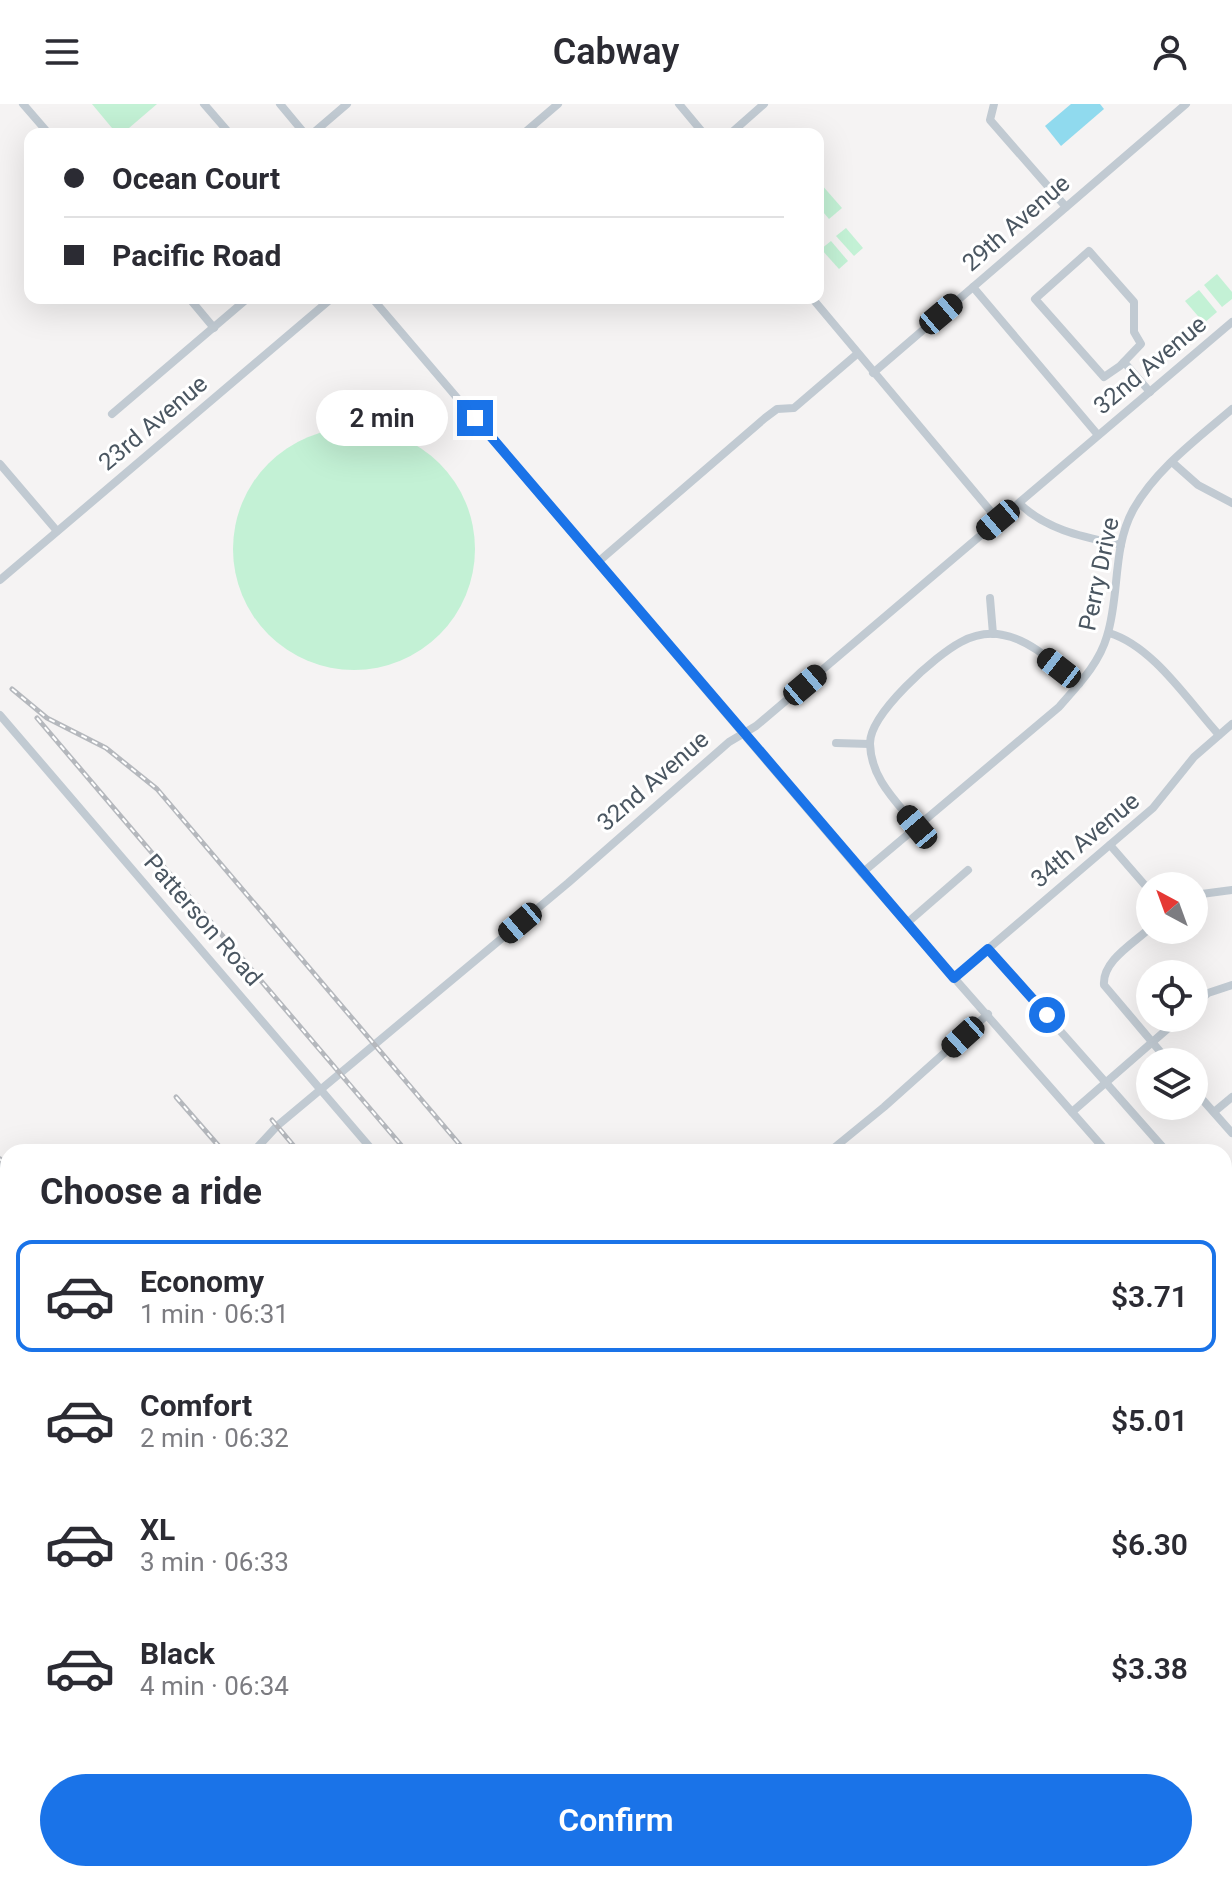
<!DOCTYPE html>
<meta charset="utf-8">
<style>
:root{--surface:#fff;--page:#f7f7f7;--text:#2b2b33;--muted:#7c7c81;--line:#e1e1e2;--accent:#1a73e8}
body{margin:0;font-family:Roboto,sans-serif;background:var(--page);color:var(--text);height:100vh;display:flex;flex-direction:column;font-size:30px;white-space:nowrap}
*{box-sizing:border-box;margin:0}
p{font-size:26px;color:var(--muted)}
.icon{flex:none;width:44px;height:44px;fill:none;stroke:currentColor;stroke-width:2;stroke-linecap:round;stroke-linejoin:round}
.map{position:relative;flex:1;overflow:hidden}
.side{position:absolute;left:0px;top:1040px;width:1232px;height:738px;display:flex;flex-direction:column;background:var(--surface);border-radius:24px 24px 0 0;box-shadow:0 8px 32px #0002}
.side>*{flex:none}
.hud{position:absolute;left:24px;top:24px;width:800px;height:176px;border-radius:16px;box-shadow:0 8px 32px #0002;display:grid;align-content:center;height:176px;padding:0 40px;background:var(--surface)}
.needle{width:52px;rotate:319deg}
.fabs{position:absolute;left:1136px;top:768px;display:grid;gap:16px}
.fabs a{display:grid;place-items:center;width:72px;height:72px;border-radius:50%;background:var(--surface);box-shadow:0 8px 32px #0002;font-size:40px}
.end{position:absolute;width:36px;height:36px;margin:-18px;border:10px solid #1a73e8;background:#fff;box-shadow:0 0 0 4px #fff}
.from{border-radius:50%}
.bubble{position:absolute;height:56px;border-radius:28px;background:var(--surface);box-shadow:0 8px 32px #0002;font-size:26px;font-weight:600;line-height:56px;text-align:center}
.car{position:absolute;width:24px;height:48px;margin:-24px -12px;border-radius:10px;box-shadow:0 0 6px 2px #0007;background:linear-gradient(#222 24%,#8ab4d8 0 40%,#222 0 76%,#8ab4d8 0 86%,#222 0)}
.hud b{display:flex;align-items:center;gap:28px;height:76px;font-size:30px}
.hud b+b{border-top:2px solid var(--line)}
.hud i{width:20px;height:20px;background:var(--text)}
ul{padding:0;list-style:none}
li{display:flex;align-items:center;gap:24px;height:112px;margin:0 16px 12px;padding:0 24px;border:4px solid transparent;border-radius:16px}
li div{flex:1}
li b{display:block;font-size:30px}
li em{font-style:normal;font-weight:600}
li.on{border-color:var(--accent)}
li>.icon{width:72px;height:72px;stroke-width:1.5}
h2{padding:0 40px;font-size:36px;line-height:96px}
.button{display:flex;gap:16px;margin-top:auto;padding:16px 40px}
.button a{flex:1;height:92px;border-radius:48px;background:var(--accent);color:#fff;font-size:32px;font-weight:600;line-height:92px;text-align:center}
header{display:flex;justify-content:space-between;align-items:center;height:104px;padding:0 40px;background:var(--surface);font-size:36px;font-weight:600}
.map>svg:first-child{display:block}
</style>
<header><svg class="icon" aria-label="menu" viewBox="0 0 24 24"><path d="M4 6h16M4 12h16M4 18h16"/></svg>Cabway<svg class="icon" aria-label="person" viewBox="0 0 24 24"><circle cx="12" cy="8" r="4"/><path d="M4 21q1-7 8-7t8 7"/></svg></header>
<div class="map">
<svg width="1232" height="1777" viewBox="0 0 1232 1777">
<rect width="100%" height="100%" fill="#f5f3f3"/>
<g fill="#c3f1d5">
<polygon points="92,0 157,0 122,30 117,30"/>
<polygon points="821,80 842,104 829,115 818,102 818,83"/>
<polygon points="846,124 863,144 854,152 836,132"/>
<polygon points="831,137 848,157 839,165 821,145"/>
<polygon points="1217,170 1232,188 1232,195 1222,203 1204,181"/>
<polygon points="1199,186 1217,208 1204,219 1185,197"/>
<circle cx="354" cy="445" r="121"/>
</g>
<polygon fill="#90daee" points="1071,0 1100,0 1104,5 1061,42 1045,22"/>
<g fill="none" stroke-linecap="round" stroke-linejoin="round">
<g stroke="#90daee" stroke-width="8">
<polyline points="1224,1577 1232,1575"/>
<polyline points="0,1642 8,1650"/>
<polyline points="0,1666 8,1659"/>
<polyline points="116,1770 122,1777"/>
<polyline points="715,1777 723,1770"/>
</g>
<g stroke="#c1cad2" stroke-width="8">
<polyline points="23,0 49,30"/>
<polyline points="204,0 230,30"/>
<polyline points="280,0 305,30"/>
<polyline points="679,0 704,30"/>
<polyline points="994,0 990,16 1066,103"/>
<polyline points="312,30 347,0"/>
<polyline points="523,30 558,0"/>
<polyline points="730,30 764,0"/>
<polygon points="1089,147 1134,198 1134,228 1141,240 1120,262 1104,273 1035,195"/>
<polyline points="973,183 1098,331"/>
<polyline points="189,194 214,224"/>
<polyline points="372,194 862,769 1107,1048"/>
<polyline points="812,194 998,416"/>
<polyline points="1124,258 1150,288"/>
<polyline points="873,269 1186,0"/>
<polyline points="112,310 248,194"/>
<polyline points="1172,358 1198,381 1232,399"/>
<polyline points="0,360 57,427"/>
<path d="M1019,399C1046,426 1084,433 1121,441"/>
<polyline points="598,458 765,314 777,305 794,304 857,250"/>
<polyline points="0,476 332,194"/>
<polyline points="990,494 993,530"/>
<path d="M1109,529C1153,542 1188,597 1219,631"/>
<polyline points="0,611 374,1048"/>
<polyline points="836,639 870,640"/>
<path d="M917,723C896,697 871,675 870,640C869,610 936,551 961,538C974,531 988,528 1003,531C1032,536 1057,562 1079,580"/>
<polyline points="1110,741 1150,787"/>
<path d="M862,769L1059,603C1078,581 1099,560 1107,532C1120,491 1112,445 1133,406C1156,365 1197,335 1232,305"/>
<polyline points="1194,791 1232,786"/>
<polyline points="907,819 968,766"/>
<path d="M1150,824C1134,839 1102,857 1104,881L1169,958"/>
<polyline points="988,845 1167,1048"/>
<polyline points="954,874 1153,704 1194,653 1232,620"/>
<polyline points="1194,901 1208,889 1232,881"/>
<polyline points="1194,986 1232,1029"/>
<polyline points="1072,1008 1180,914"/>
<polyline points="1214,1008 1232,993"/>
<polyline points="253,1048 277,1022 568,779 729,638 756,622 1232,218"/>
<polyline points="829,1048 884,1003 988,910"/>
<polyline points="0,1062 8,1071"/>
<polyline points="1224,1114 1232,1123"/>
<polyline points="1224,1138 1232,1131"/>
<polyline points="1224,1185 1232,1194"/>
<polyline points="0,1297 8,1290"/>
<polyline points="1224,1538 1232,1537"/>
<polyline points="1224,1664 1232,1657"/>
<polyline points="0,1667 8,1675"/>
<polyline points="94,1770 101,1777"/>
<polyline points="619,1770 625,1777"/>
<polyline points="1163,1770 1174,1777"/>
<polyline points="188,1777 196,1770"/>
<polyline points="897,1777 899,1770"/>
</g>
<defs>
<g id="rail">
<polyline points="12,585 47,614 106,644 157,685 466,1048"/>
<polyline points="37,614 407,1048"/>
<polyline points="176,993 224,1048"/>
<polyline points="272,1016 299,1048"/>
<polyline points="0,1055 8,1064"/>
<polyline points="0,1448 8,1456"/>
<polyline points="1224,1459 1232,1456"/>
<polyline points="1224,1481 1232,1480"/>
<polyline points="1224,1671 1232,1679"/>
<polyline points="608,1770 614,1777"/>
<polyline points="950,1770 952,1777"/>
<polyline points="882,1777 885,1770"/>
</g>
</defs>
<use href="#rail" stroke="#b5b8bd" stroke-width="5"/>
<use href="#rail" stroke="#fff" stroke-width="2" stroke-dasharray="6" stroke-linecap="butt"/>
</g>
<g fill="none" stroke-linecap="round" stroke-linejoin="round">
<polyline stroke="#1a73e8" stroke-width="10" points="475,314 954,874 988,845 1047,911"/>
</g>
<g text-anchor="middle" stroke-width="6" stroke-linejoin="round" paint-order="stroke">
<g font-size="24" fill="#4a5661" stroke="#fff">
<text transform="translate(1016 119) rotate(-41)" y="8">29th Avenue</text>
<text transform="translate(1150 261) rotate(-40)" y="8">32nd Avenue</text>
<text transform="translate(153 319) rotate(-40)" y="8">23rd Avenue</text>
<text transform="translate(1099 470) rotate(-78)" y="8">Perry Drive</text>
<text transform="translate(653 677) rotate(-41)" y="8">32nd Avenue</text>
<text transform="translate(1085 736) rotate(-40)" y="8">34th Avenue</text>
<text transform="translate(203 816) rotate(49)" y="8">Patterson Road</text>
</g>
</g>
</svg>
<div class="fabs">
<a><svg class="needle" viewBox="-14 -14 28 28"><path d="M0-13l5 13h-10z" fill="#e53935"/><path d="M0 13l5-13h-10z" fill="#7c7c81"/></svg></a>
<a><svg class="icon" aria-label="locate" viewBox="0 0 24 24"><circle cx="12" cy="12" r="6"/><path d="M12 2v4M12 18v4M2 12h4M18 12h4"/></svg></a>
<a><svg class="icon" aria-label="layers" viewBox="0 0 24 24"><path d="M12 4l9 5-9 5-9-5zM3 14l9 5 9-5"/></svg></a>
</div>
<i class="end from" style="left:1047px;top:911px"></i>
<i class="end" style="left:475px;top:314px"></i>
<div class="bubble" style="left:316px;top:286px;width:132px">2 min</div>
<i class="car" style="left:941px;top:210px;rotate:50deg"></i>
<i class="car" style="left:998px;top:416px;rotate:230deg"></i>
<i class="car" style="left:1059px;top:564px;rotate:308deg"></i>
<i class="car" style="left:805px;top:581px;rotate:50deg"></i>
<i class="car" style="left:917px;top:723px;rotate:320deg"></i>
<i class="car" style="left:520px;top:819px;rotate:230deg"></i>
<i class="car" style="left:963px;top:933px;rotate:228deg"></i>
<div class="hud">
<b><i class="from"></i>Ocean Court</b>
<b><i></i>Pacific Road</b>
</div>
<section class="side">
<h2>Choose a ride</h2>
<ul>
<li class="on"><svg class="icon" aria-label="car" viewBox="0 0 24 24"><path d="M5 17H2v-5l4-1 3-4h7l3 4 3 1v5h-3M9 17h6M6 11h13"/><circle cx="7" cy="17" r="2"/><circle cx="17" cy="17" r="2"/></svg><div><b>Economy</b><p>1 min · 06:31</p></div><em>$3.71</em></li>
<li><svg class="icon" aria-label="car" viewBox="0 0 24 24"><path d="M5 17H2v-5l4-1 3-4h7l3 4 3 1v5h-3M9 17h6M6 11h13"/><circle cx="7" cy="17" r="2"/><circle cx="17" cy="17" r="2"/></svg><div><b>Comfort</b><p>2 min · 06:32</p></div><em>$5.01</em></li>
<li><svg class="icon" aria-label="car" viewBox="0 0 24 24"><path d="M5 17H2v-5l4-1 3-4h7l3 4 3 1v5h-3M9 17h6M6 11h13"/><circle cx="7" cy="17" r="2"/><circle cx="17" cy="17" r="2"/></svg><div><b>XL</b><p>3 min · 06:33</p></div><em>$6.30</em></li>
<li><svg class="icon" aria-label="car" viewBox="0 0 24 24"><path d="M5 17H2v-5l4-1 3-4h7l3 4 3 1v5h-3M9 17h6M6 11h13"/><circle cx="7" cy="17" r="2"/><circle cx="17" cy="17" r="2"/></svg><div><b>Black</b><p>4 min · 06:34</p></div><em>$3.38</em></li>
</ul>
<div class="button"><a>Confirm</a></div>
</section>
</div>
